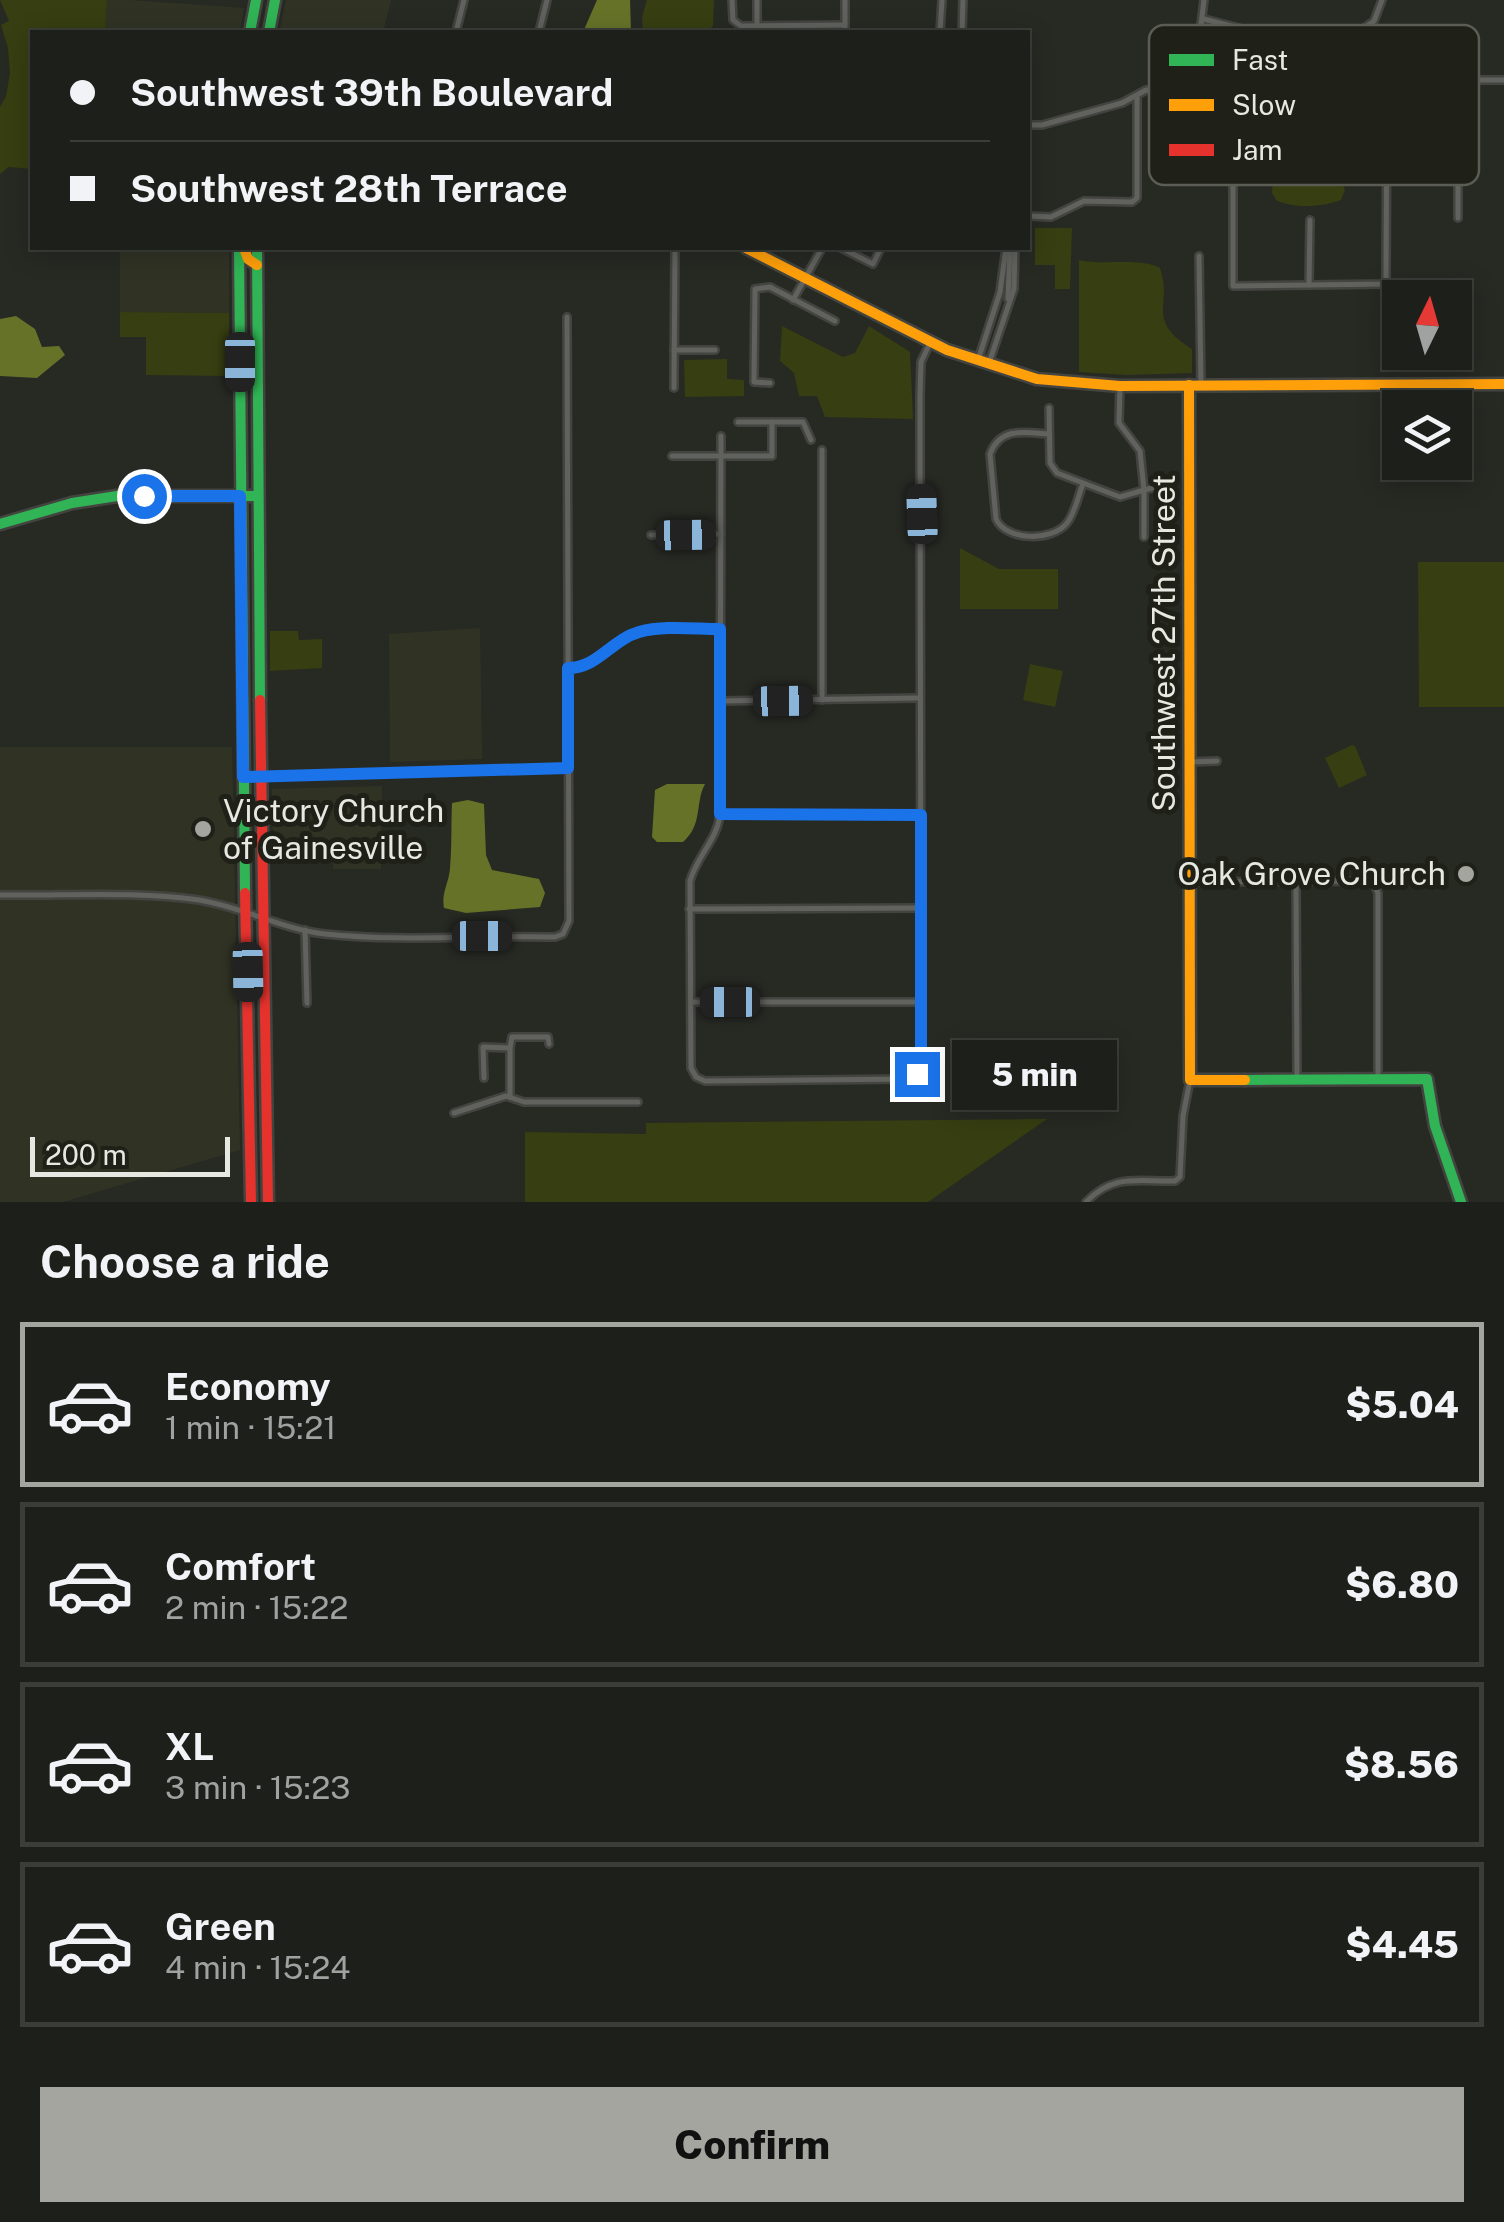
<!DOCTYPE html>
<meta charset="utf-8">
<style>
:root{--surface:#1d1f1a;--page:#2a2c27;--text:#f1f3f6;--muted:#a0a2a2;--line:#3b3d39;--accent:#a4a59f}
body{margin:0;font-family:"Public Sans",sans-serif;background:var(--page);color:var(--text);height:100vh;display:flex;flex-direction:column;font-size:38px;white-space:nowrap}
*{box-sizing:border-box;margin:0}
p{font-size:32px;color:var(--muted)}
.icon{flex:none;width:55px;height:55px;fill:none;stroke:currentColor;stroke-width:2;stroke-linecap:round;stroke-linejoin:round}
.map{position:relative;height:1202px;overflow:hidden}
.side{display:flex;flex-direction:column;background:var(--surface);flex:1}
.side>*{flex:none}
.top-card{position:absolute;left:30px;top:30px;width:1000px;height:220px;border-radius:0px;box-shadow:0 5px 25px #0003,0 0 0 2px var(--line);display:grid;align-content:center;height:220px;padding:0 40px;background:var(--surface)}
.needle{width:65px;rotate:5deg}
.controls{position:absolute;left:1382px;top:280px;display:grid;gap:20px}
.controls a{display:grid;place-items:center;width:90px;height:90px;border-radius:0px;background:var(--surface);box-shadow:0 5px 25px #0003,0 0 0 2px var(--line);font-size:50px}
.scale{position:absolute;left:30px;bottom:25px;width:200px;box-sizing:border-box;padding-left:10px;border:5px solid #e7e8e2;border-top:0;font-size:28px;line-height:35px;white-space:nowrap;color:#e7e8e2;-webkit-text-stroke:8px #1f2118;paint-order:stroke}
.end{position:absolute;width:45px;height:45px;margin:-22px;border:12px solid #1a73e8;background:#fff;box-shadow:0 0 0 5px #fff}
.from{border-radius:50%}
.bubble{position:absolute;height:70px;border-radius:0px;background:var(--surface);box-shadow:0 5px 25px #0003,0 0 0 2px var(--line);font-size:32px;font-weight:800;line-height:70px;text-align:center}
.car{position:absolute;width:30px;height:60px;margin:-30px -15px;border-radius:12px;box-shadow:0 0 8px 2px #0007;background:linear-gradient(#222 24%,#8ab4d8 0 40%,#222 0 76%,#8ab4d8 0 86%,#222 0)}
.top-card b{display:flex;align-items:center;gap:35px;height:95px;font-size:38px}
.top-card b+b{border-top:2px solid var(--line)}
.top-card i{width:25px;height:25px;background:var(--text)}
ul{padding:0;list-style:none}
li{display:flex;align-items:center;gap:30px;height:165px;margin:0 20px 15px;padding:0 20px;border:5px solid var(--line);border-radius:0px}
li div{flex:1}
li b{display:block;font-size:38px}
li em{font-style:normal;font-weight:800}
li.selected{border-color:var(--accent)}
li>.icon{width:90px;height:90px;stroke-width:1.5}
h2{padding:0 40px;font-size:45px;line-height:120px}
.primary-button{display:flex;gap:20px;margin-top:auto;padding:20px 40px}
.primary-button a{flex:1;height:115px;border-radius:0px;background:var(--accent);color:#111;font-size:40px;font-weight:800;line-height:115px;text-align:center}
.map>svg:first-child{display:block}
</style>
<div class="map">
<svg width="1504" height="1202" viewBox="0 0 1504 1202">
<rect width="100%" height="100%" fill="#272923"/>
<g fill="#303324">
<polygon points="107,0 130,0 244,8 240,32 105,32"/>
<polygon points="286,0 391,0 383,32 279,32"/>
<polygon points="120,248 229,248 229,313 120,312"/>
<polygon points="480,628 482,759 390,762 389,634"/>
<polygon points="0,747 232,747 240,1150 63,1202 0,1202"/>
<polygon points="382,786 381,869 333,869 332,849 273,851 272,789"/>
</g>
<g fill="#373e11">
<polygon points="0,0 107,0 105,32 32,32 32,169 9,167 0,174 0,107 6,96 10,73 8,48 1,25 9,21"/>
<polygon points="647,0 714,0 713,26 706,32 643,32 642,17"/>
<path d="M1289,169C1308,168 1337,170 1345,190L1341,200C1323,207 1293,209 1276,200L1272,193L1273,176Z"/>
<polygon points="1035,228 1072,228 1070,289 1055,289 1055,265 1035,265"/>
<path d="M1079,260C1104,266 1138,257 1160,268C1173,308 1145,319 1192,349V373L1127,375L1079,372Z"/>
<polygon points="120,312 229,313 229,376 146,375 146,337 120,337"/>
<polygon points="782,326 843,357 855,353 869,326 910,352 913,419 825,417 817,396 799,396 794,373 780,361"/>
<polygon points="727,359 727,379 744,380 744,396 685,397 684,360"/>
<polygon points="960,548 999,569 1058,569 1058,609 960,609"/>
<polygon points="1418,562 1504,562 1504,707 1419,707"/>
<polygon points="270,631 298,631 299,640 322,639 322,668 270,671"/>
<polygon points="1030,664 1063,671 1055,707 1023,700"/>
<polygon points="1352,745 1355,746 1367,775 1339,788 1325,758"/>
<polygon points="1047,1119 928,1202 525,1202 525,1132 646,1134 646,1123"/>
</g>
<g fill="#667228">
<polygon points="597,0 630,0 631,32 583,32"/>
<polygon points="16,316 35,329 42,347 59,346 65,355 37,378 0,376 0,319"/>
<path d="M667,784H705C695,802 703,825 683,842H657L652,837L655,790Z"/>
<path d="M468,800L484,804L486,855L492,870L539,879L545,893L540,907L466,913L444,908C441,893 449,883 450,868C452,846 451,825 452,803Z"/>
</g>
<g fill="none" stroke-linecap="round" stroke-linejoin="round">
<defs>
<g id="street">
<polyline points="732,0 733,20 741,26 845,25"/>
<polyline points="757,0 757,32"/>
<polyline points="1204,19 1262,34 1357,33 1374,21 1382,0"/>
<polyline points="456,32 464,0"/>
<polyline points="539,32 547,0"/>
<polyline points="845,32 845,0"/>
<polyline points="940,32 942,0"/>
<polyline points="962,32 963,0"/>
<polyline points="1387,81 1386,284 1233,286 1233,80 1504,80"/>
<polyline points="1458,81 1458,218"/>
<polyline points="1028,125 1042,125 1122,103 1146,90 1183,89 1183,44 1200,33 1204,0"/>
<polyline points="1310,150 1311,80"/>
<polyline points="1028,216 1051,217 1084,201 1132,202 1137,198 1137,97"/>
<polyline points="841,248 873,264 881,248"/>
<polyline points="1199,256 1201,385"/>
<polyline points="1309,285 1310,220"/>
<polyline points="1008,299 1010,248"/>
<polyline points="793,300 822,248"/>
<polyline points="674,350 715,350"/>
<polyline points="978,360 1000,292 1006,248"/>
<polyline points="989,363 1014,289 1015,248"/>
<polyline points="770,383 754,382 755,289 770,287 835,321"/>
<polyline points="674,388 675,248"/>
<polyline points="1049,408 1050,463 1057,473 1120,497 1144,490 1140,451 1119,423 1120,386"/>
<polyline points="738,422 803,422 811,440"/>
<path d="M1048,434C1024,432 1000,427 990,454L996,519C1006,541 1052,542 1067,523C1075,513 1078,496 1083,484"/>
<path d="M721,436L720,815C717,840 697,856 690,881L691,1068L696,1077L705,1081L911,1079L921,1066L920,396L921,362L930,343"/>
<polyline points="822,450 822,700"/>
<polyline points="672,456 772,456 772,422"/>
<polyline points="651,535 721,534"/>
<polyline points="1144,537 1144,490 1169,484"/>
<path d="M568,668C597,668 611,640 639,632C664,625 693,629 719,629"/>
<polyline points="720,701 919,698"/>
<polyline points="1189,762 1217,761"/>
<polyline points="243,777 568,768"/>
<polyline points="720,815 921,815"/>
<polyline points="1296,881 1297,1078"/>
<polyline points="1189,882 1366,881 1374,884 1378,893 1378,1079"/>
<path d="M0,895C66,896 134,891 199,900C243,907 281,929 325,934C401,942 479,935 555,937L563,934L569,921L567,317"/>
<polyline points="689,909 920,908"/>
<polyline points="305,930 307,1003"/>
<polyline points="691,1002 921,1002"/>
<polyline points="510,1048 512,1037 548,1037 549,1044"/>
<polyline points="484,1078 483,1047 510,1048 510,1097"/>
<polyline points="454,1113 506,1096 524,1102 638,1102"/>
<path d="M1086,1202C1114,1173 1138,1182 1175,1181L1180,1177L1183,1116L1190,1080"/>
</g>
<g id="fast">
<polyline points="250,32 256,0"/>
<polyline points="269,32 275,0"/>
<polyline points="239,248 245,893"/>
<polyline points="257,248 260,700"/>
<polyline points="0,524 72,503 117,496 258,496"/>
<polyline points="1245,1080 1427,1079 1435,1126 1461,1202"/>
</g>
<g id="slow">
<polyline points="244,248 248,259 257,265"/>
<polyline points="746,248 947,350 1037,379 1120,386 1504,384"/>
<polyline points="1189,385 1190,1080 1245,1080"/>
</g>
<g id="jam">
<polyline points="260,700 268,1202"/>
<polyline points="245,893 251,1202"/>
</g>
</defs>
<use href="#street" stroke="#434440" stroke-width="10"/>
<use href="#fast" stroke="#434440" stroke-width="15"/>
<use href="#slow" stroke="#434440" stroke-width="15"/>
<use href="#jam" stroke="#434440" stroke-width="15"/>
<use href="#street" stroke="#61625e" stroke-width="5"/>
<use href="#fast" stroke="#30b455" stroke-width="10"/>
<use href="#slow" stroke="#ff9f0a" stroke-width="10"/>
<use href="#jam" stroke="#e5322d" stroke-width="10"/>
</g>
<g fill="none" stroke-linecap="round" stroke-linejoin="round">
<path stroke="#1a73e8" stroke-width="12" d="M144,496H240L243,777L568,768V668C598,668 611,640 639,632C664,625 694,629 720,629V814L921,815V1066L917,1074"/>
</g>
<g fill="#a4a59f" stroke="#1f2118" stroke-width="4">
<circle cx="203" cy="829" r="10"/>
<circle cx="1466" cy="874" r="10"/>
</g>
<g text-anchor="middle" stroke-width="10" stroke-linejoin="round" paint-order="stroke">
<g font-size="32" fill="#e7e8e2" stroke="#1f2118">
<text transform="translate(1164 643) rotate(-90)" y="11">Southwest 27th Street</text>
</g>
<g font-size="32" fill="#e7e8e2" stroke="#1f2118" text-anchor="start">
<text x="223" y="822">Victory Church<tspan x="223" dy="37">of Gainesville</tspan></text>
<text x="1446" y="885" text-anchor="end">Oak Grove Church</text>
</g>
</g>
<rect x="1149" y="25" width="330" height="160" rx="15" fill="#1f2118" stroke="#5b5d55" stroke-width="2.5"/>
<rect x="1169" y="54" width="45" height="12" fill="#30b455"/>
<rect x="1169" y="99" width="45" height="12" fill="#ff9f0a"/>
<rect x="1169" y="144" width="45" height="12" fill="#e5322d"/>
<g font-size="28" fill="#e7e8e2">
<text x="1232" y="70">Fast</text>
<text x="1232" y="115">Slow</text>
<text x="1232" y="160">Jam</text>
</g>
</svg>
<div class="controls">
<a><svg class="needle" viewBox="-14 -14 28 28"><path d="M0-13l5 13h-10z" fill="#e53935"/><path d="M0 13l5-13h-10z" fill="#a0a2a2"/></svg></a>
<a><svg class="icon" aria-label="layers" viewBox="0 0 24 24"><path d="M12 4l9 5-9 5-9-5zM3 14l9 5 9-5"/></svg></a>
</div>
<div class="scale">200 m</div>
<i class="end from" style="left:144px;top:496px"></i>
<i class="end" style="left:917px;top:1074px"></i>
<div class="bubble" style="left:952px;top:1040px;width:165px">5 min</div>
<i class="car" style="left:240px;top:362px;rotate:180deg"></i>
<i class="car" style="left:922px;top:514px;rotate:358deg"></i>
<i class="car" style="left:686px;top:535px;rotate:89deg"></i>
<i class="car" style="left:783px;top:701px;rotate:89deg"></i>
<i class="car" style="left:482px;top:936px;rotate:90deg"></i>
<i class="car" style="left:248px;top:972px;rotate:179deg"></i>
<i class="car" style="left:730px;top:1002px;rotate:270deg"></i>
<div class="top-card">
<b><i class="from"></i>Southwest 39th Boulevard</b>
<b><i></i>Southwest 28th Terrace</b>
</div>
</div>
<section class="side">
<h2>Choose a ride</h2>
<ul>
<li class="selected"><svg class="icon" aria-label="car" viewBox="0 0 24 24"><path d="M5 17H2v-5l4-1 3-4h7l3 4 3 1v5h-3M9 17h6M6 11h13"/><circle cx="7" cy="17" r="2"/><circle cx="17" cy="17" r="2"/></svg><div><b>Economy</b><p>1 min · 15:21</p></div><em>$5.04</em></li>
<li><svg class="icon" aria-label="car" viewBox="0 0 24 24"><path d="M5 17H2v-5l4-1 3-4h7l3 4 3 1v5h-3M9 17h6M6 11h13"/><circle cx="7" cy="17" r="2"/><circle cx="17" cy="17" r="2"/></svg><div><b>Comfort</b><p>2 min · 15:22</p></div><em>$6.80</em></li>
<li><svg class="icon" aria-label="car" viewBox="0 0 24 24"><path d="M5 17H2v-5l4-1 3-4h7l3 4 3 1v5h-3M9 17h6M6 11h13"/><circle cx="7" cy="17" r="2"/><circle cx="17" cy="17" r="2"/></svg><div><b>XL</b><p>3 min · 15:23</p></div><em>$8.56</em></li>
<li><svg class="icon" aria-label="car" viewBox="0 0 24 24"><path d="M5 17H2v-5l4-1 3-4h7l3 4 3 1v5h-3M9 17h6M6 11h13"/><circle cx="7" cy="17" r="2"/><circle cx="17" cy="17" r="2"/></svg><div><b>Green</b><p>4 min · 15:24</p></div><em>$4.45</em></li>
</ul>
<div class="primary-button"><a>Confirm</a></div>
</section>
